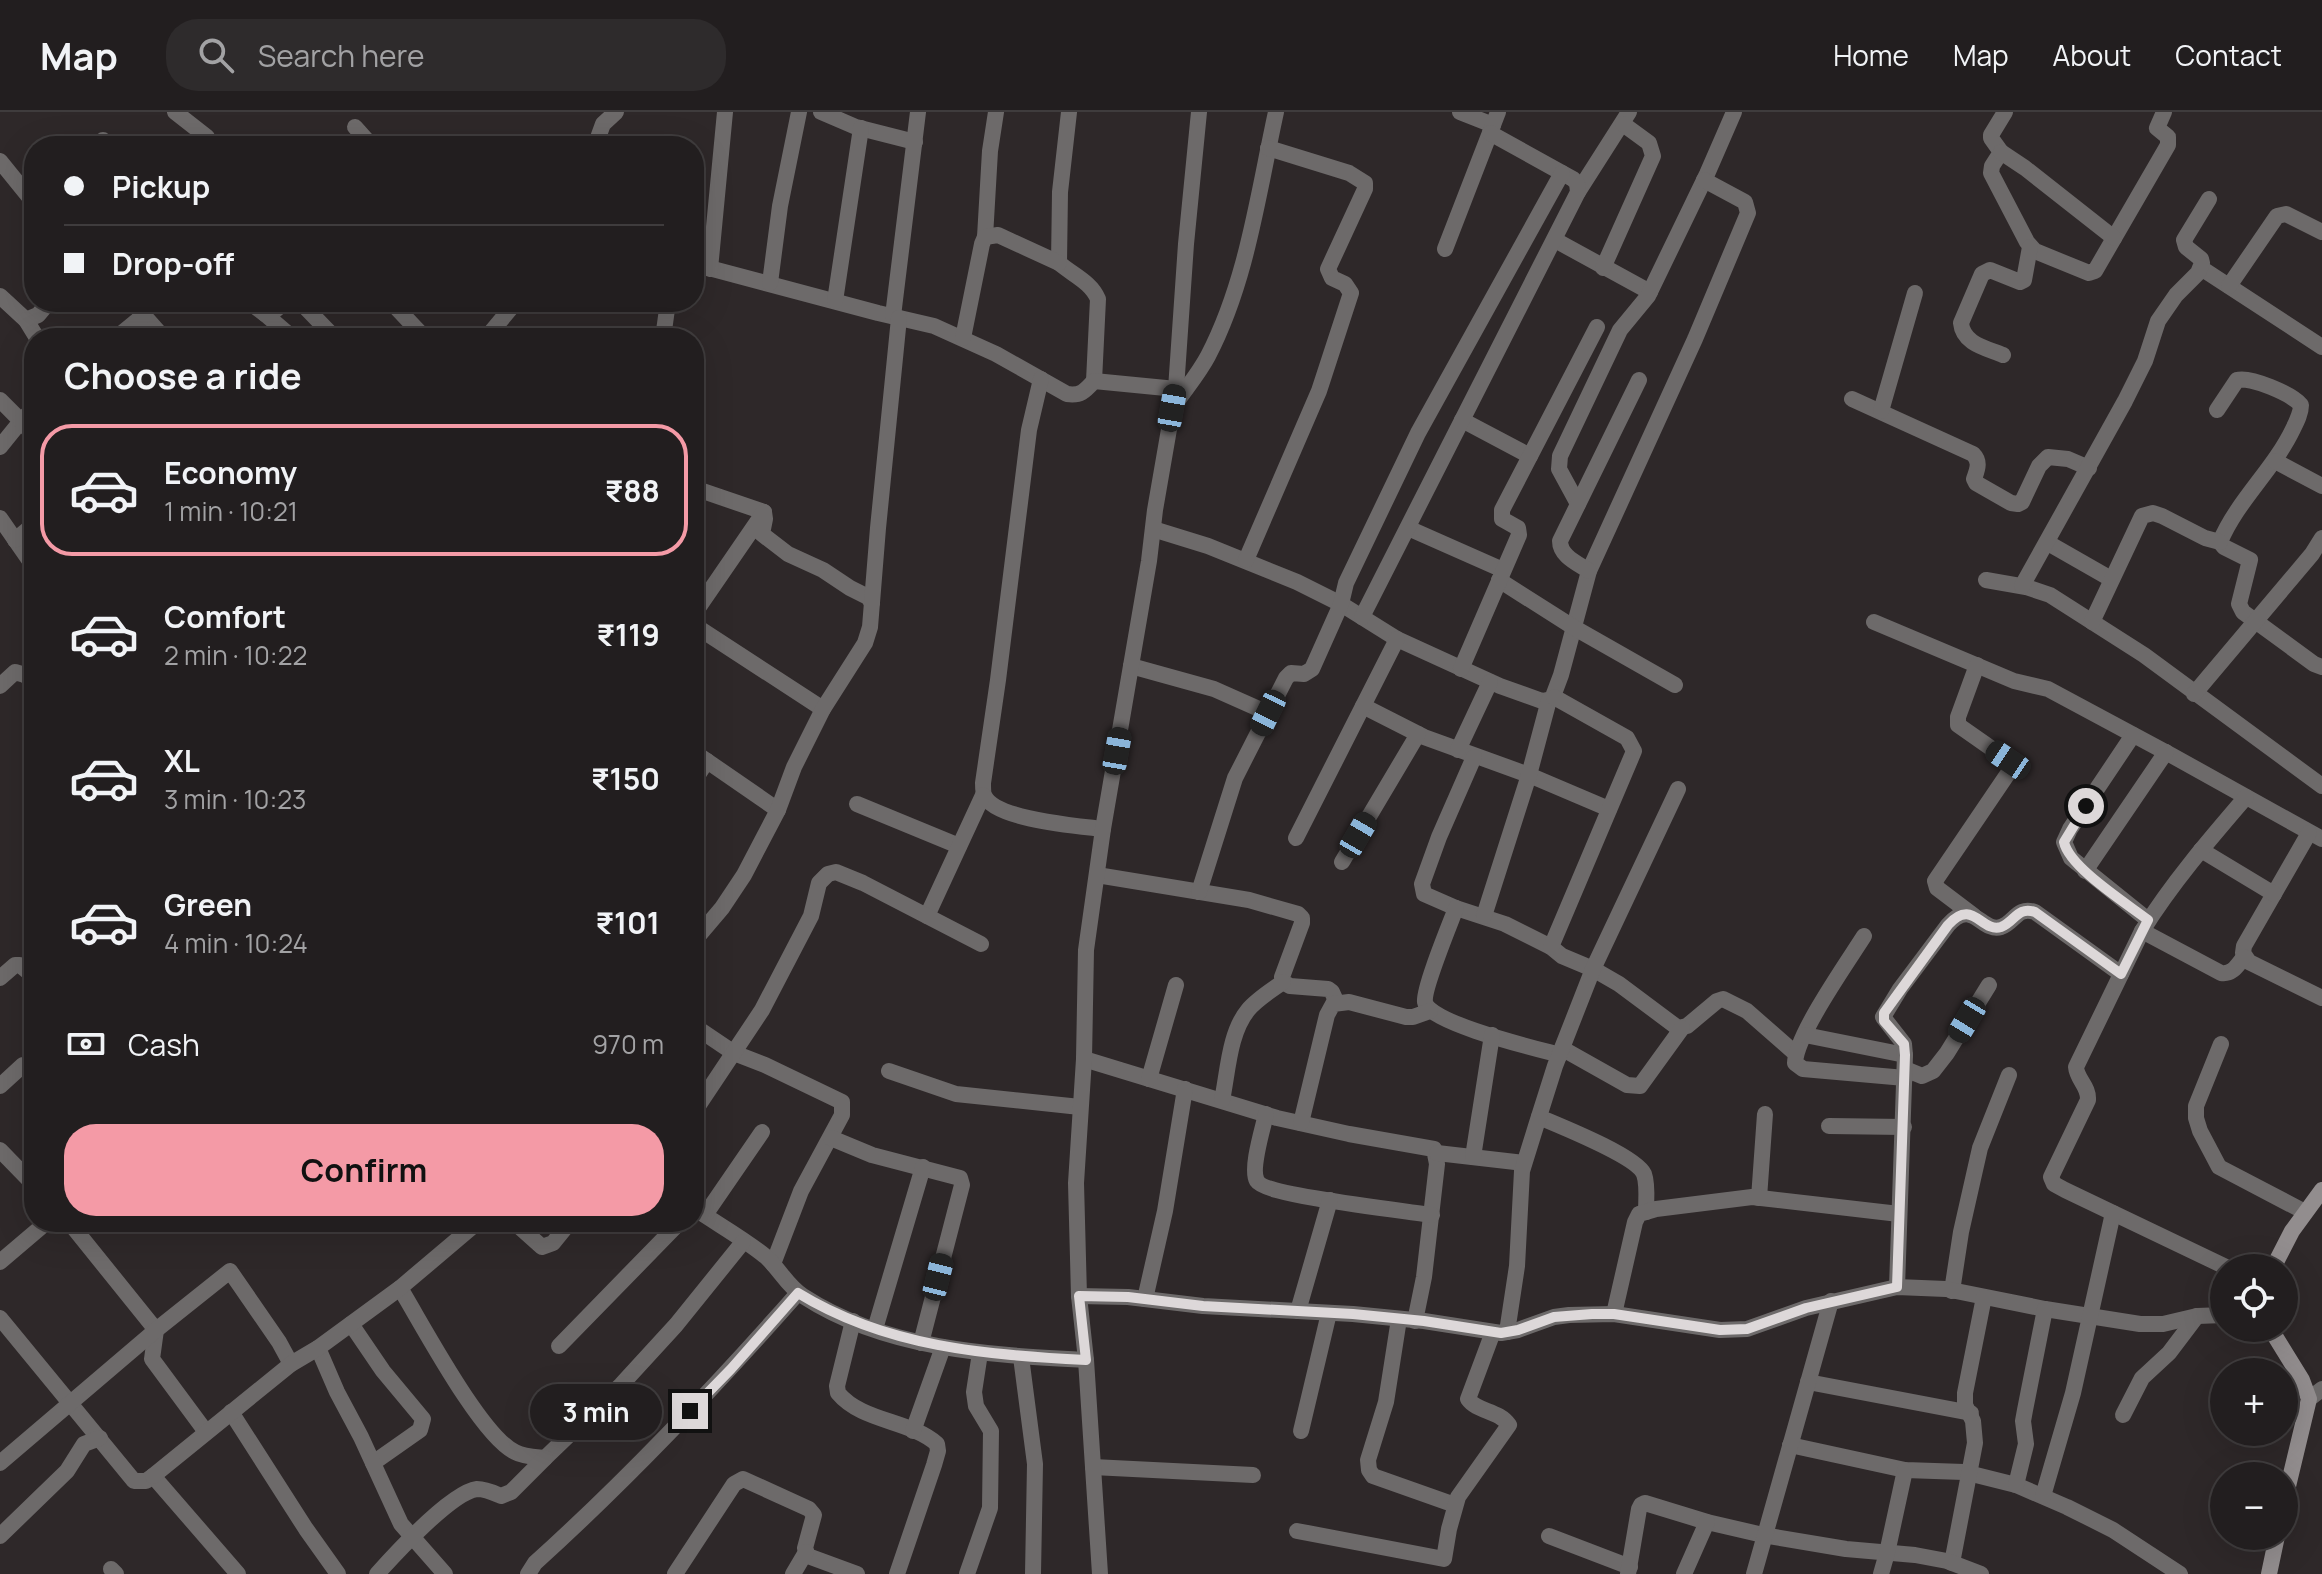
<!DOCTYPE html>
<meta charset="utf-8">
<style>
:root{--surface:#221e1f;--page:#2e2b2c;--text:#f1f3f6;--muted:#a2a2a4;--line:#3f3c3d;--accent:#f49aa6}
body{margin:0;font-family:Manrope,sans-serif;background:var(--page);color:var(--text);height:100vh;display:flex;flex-direction:column;font-size:30px;white-space:nowrap}
*{box-sizing:border-box;margin:0}
p{font-size:26px;color:var(--muted)}
.icon{flex:none;width:44px;height:44px;fill:none;stroke:currentColor;stroke-width:2;stroke-linecap:round;stroke-linejoin:round}
.map{position:relative;flex:1;overflow:hidden}
.side{position:absolute;left:24px;top:216px;width:680px;height:904px;display:flex;flex-direction:column;background:var(--surface);border-radius:32px;box-shadow:0 8px 32px #0002,0 0 0 2px var(--line)}
.side>*{flex:none}
.hud{position:absolute;left:24px;top:24px;width:680px;height:176px;border-radius:32px;box-shadow:0 8px 32px #0002,0 0 0 2px var(--line);display:grid;align-content:center;height:176px;padding:0 40px;background:var(--surface)}
.tools{position:absolute;left:2210px;top:1142px;display:grid;gap:16px}
.tools a{display:grid;place-items:center;width:88px;height:88px;border-radius:50%;background:var(--surface);box-shadow:0 8px 32px #0002,0 0 0 2px var(--line);font-size:40px}
.end{position:absolute;width:36px;height:36px;margin:-18px;border:10px solid #ddd8d9;background:#111;box-shadow:0 0 0 4px #111}
.from{border-radius:50%}
.bubble{position:absolute;height:56px;border-radius:28px;background:var(--surface);box-shadow:0 8px 32px #0002,0 0 0 2px var(--line);font-size:26px;font-weight:700;line-height:56px;text-align:center}
.car{position:absolute;width:24px;height:48px;margin:-24px -12px;border-radius:10px;box-shadow:0 0 6px 2px #0007;background:linear-gradient(#222 24%,#8ab4d8 0 40%,#222 0 76%,#8ab4d8 0 86%,#222 0)}
.hud b{display:flex;align-items:center;gap:28px;height:76px;font-size:30px}
.hud b+b{border-top:2px solid var(--line)}
.hud i{width:20px;height:20px;background:var(--text)}
ul{padding:0;list-style:none}
li{display:flex;align-items:center;gap:24px;height:132px;margin:0 16px 12px;padding:0 24px;border:4px solid transparent;border-radius:32px}
li div{flex:1}
li b{display:block;font-size:30px}
li em{font-style:normal;font-weight:700}
li.selected{border-color:var(--accent)}
li>.icon{width:72px;height:72px;stroke-width:1.5}
h2{padding:0 40px;font-size:36px;line-height:96px}
.pay{display:flex;align-items:center;gap:20px;height:88px;padding:0 40px;font-size:30px}
.pay p{margin-inline-start:auto}
.cta{display:flex;gap:16px;margin-top:auto;padding:16px 40px}
.cta a{flex:1;height:92px;border-radius:32px;background:var(--accent);color:#111;font-size:32px;font-weight:700;line-height:92px;text-align:center}
header{display:flex;align-items:center;gap:48px;box-sizing:border-box;height:112px;padding:0 40px;background:var(--surface);border-bottom:2px solid var(--line)}
header strong{font-size:38px}
nav{display:flex;gap:44px;margin-inline-start:auto;font-size:28px}
.search{width:560px;height:72px;background:var(--page);display:flex;align-items:center;gap:20px;box-sizing:border-box;padding:0 28px;border-radius:32px;color:var(--muted);font-size:30px}
.map>svg:first-child{display:block}
</style>
<header>
<strong>Map</strong>
<div class="search"><svg class="icon" aria-label="search" viewBox="0 0 24 24"><circle cx="10" cy="10" r="6"/><path d="M15 15l6 6"/></svg>Search here</div>
<nav><a>Home</a><a>Map</a><a>About</a><a>Contact</a></nav>
</header>
<div class="map">
<svg width="2322" height="1462" viewBox="0 0 2322 1462">
<rect width="100%" height="100%" fill="#2e2829"/>
<g fill="none" stroke-linecap="round" stroke-linejoin="round">
<g stroke="#6d6a6a" stroke-width="16">
<polyline points="175,0 207,25 208,34"/>
<polyline points="821,0 856,15 915,30"/>
<path d="M1069,0L1060,80L1059,151C1073,163 1091,170 1098,187L1094,269"/>
<polyline points="1460,0 1493,13"/>
<polyline points="2005,0 1991,23 1991,26 2001,40 1992,54 1991,61 2027,130 2035,139 2089,161 2095,159 2168,33 2168,25 2157,16 2164,0"/>
<polyline points="355,15 372,34"/>
<polyline points="103,28 109,34"/>
<polyline points="595,34 603,12 616,0"/>
<polyline points="2001,40 2025,56 2114,126"/>
<polyline points="0,49 34,91"/>
<polyline points="1578,80 1629,0"/>
<polyline points="985,125 990,39 996,0"/>
<polyline points="1555,128 1650,180"/>
<polyline points="1445,137 1498,0"/>
<path d="M694,152L878,201L934,214L996,242L1067,282C1081,284 1085,279 1094,269L1176,277"/>
<polyline points="1603,156 1653,44 1649,31 1623,12"/>
<polyline points="2201,156 2322,235"/>
<polyline points="710,157 725,0"/>
<polyline points="770,171 780,94 799,0"/>
<polyline points="2229,174 2277,104 2286,102 2322,120"/>
<polyline points="0,184 26,208 38,203 49,190"/>
<polyline points="835,189 861,16"/>
<polyline points="132,190 164,226"/>
<polyline points="249,190 265,202 273,200 285,190"/>
<polyline points="297,190 305,195 335,226"/>
<polyline points="391,190 425,226"/>
<polyline points="265,202 286,220 289,226"/>
<polyline points="893,204 918,0"/>
<polyline points="26,208 37,226"/>
<polyline points="116,226 144,203"/>
<polyline points="486,226 516,190"/>
<polyline points="663,226 668,190"/>
<polyline points="963,226 982,132 985,125 998,123 1059,151"/>
<path d="M2003,243C1986,236 1963,232 1961,211L1982,162L1990,158L2020,170L2024,168L2030,135"/>
<path d="M1041,267L1029,318L998,568L983,671C983,673 983,682 984,683C994,708 1079,714 1103,717"/>
<path d="M1852,287L1973,342C1981,350 1977,358 1974,367L1976,371L2011,391L2018,392L2022,390L2039,354L2048,345L2068,347L2089,356"/>
<polyline points="0,288 21,309 0,335"/>
<path d="M1176,291C1187,275 1199,261 1208,244C1247,169 1258,82 1276,0"/>
<polyline points="34,296 21,309 34,324"/>
<path d="M2217,298L2237,268C2250,264 2292,282 2301,293C2301,301 2297,309 2293,317C2274,357 2237,389 2220,430L2224,435L2250,448L2239,492L2243,500L2314,552L2322,555"/>
<polyline points="1881,299 1915,181"/>
<polyline points="1462,308 1530,344"/>
<polyline points="2275,349 2322,374"/>
<polyline points="694,376 764,400"/>
<polyline points="1578,392 1559,357 1560,344 1620,218 1648,184 1707,62 1734,0"/>
<polyline points="0,406 34,455"/>
<polyline points="1408,416 1503,458"/>
<polyline points="1153,417 1208,434 1297,470 1341,492 1397,527 1500,574 1542,589 1552,587 1561,563 1589,459 1695,227 1748,101 1745,90 1704,68"/>
<polyline points="15,428 34,412"/>
<polyline points="2048,431 2111,467"/>
<polyline points="1246,448 1319,279 1351,181 1345,172 1332,166 1328,157 1365,77 1365,71 1349,61 1268,36"/>
<path d="M1589,459C1577,451 1560,444 1560,429L1639,268"/>
<polyline points="1499,468 1573,515 1675,573"/>
<polyline points="1986,468 2026,475 2050,483 2144,543 2322,674"/>
<polyline points="2022,474 2125,289 2145,249 2158,209 2176,183 2198,161 2202,151 2201,147 2186,135 2184,128 2209,87"/>
<polyline points="694,502 764,400 765,407 762,422 788,442 823,458 850,476 868,485 872,491"/>
<polyline points="1362,505 1578,80 1577,71 1573,67 1490,21"/>
<polyline points="1874,510 2014,569 2048,577 2171,643 2322,727"/>
<polyline points="2092,510 2142,404 2153,401 2162,404 2205,426 2220,430"/>
<polyline points="694,513 823,597"/>
<polyline points="1131,554 1214,577 1268,601"/>
<polyline points="1461,557 1519,423 1518,416 1502,407 1502,398 1597,215"/>
<polyline points="0,574 15,560 25,563 34,571"/>
<polyline points="2194,582 2312,442 2322,426"/>
<polyline points="1363,594 1424,625 1529,663 1609,697"/>
<polyline points="2133,623 2070,717 2064,730 2071,746 2148,808"/>
<polyline points="1458,638 1490,570"/>
<polyline points="694,640 778,698"/>
<polyline points="1474,645 1439,725 1422,772 1424,782 1456,796 1505,812 1551,835 1562,844 1593,857 1619,872 1678,916 1687,914 1717,889 1723,887 1747,899 1796,942"/>
<polyline points="694,669 707,649"/>
<polyline points="857,692 959,734"/>
<polyline points="2309,721 2244,834 2243,841 2249,850 2322,886"/>
<polyline points="1296,726 1397,527"/>
<polyline points="2201,738 2274,782"/>
<polyline points="1342,750 1418,622"/>
<polyline points="2085,759 2166,640"/>
<polyline points="1097,763 1249,788 1298,802 1302,806 1302,811 1282,865 1283,870 1290,874 1328,877 1332,880 1337,891"/>
<polyline points="1199,780 1235,666 1286,566 1291,561 1304,562 1312,557 1341,492 1346,471 1418,321 1562,61"/>
<path d="M1456,796C1450,812 1423,877 1425,890C1428,911 1538,937 1560,943"/>
<polyline points="927,804 983,683"/>
<polyline points="1484,804 1529,663 1549,588"/>
<polyline points="1974,804 1937,776 1935,769 2011,657 2008,648 1958,613 1958,605 1977,553"/>
<path d="M2142,819L2221,861C2233,863 2238,852 2244,845"/>
<path d="M1864,824C1847,851 1796,923 1795,951L1803,957L1905,966"/>
<polyline points="694,829 722,796 744,763 778,698 794,655 823,597 865,531 870,515 878,416 899,206"/>
<polyline points="1551,835 1634,639 1627,626 1554,585"/>
<polyline points="0,866 15,853 20,853 34,865"/>
<polyline points="694,914 734,941 765,953 842,990 842,1003 801,1079 773,1152"/>
<polyline points="1805,923 1905,943"/>
<polyline points="2221,932 2196,994 2196,1006 2200,1019 2219,1055 2305,1100"/>
<polyline points="1563,937 1627,973 1640,974 1682,916"/>
<polyline points="1084,947 1277,1006 1349,1022 1434,1037 1437,1052 1424,1165 1415,1209"/>
<polyline points="1905,957 1922,964 1933,959 1947,941 1989,873"/>
<polyline points="889,959 956,982 1080,995"/>
<polyline points="1149,967 1176,873"/>
<polyline points="0,974 23,953 34,954"/>
<path d="M1222,988C1228,960 1229,921 1248,898C1257,887 1272,878 1283,870"/>
<polyline points="694,1000 762,898 811,804 819,771 828,762 836,760 863,771 981,832"/>
<path d="M1266,1002C1263,1016 1250,1057 1257,1069C1266,1084 1407,1099 1432,1103"/>
<path d="M1539,1005C1560,1014 1636,1044 1644,1062C1648,1073 1646,1089 1646,1100"/>
<polyline points="1301,1011 1327,903 1333,892 1349,890 1406,905 1413,905 1430,899"/>
<polyline points="1829,1014 1904,1015"/>
<polyline points="831,1026 872,1043 960,1066 962,1073 921,1231"/>
<polyline points="0,1038 34,1073"/>
<polyline points="1437,1041 1524,1051"/>
<polyline points="1473,1045 1492,923"/>
<polyline points="1759,1086 1765,1002"/>
<path d="M694,1096C717,1112 743,1126 765,1144C779,1156 787,1174 803,1184C886,1238 990,1243 1086,1248"/>
<polyline points="705,1103 762,1020"/>
<polyline points="69,1110 156,1218 152,1247 206,1320"/>
<polyline points="514,1110 542,1135 553,1131 570,1110"/>
<polyline points="0,1150 47,1110"/>
<path d="M2228,1156L2065,1078L2054,1072L2051,1065L2088,988C2089,974 2077,968 2076,955L2142,819C2172,771 2209,728 2246,685"/>
<path d="M1897,1175L1905,943L1904,932L1883,905L1900,877L1948,813C1973,785 1981,821 2001,815C2015,810 2017,794 2035,800L2121,862"/>
<path d="M400,1176C422,1212 481,1324 515,1340C524,1345 535,1345 545,1346L621,1273L676,1213L743,1130"/>
<polyline points="1952,1179 1961,1120 1980,1036 2009,963"/>
<polyline points="1079,1184 1128,1185 1203,1194 1353,1202 1424,1209 1501,1221 1518,1218 1554,1205 1569,1203 1614,1202 1720,1218 1747,1217 1806,1196 1897,1175 1946,1177 2045,1197 2140,1212 2163,1212 2197,1204 2224,1203"/>
<polyline points="1145,1187 1165,1099 1185,977"/>
<polyline points="1298,1199 1330,1088"/>
<polyline points="1614,1202 1635,1110 1639,1102 1656,1097 1752,1085 1899,1102"/>
<polyline points="0,1206 134,1369 146,1369 153,1364 238,1462"/>
<polyline points="1399,1207 1386,1290 1368,1348 1369,1358 1373,1364 1455,1393"/>
<path d="M853,1209L837,1274L838,1281C862,1310 910,1308 937,1332L938,1339L934,1353L897,1462"/>
<polyline points="351,1212 383,1259 423,1307 420,1318 373,1351"/>
<polyline points="875,1217 923,1055"/>
<polyline points="1507,1220 1517,1154 1522,1059 1536,1014 1555,954 1593,857 1678,677"/>
<polyline points="559,1234 680,1110"/>
<polyline points="318,1236 337,1280 361,1325 401,1412 445,1462"/>
<polyline points="1021,1245 1035,1352 1033,1462"/>
<polyline points="1808,1270 1971,1301"/>
<polyline points="2309,1287 2322,1277"/>
<polyline points="231,1300 306,1417 338,1462"/>
<polyline points="2123,1303 2142,1266 2169,1241 2197,1204"/>
<polyline points="913,1319 943,1235"/>
<polyline points="1301,1319 1329,1201"/>
<polyline points="1790,1333 1905,1358 1964,1360 2016,1373 2067,1395 2113,1418 2180,1462"/>
<polyline points="0,1351 156,1218 230,1159 279,1230 291,1252"/>
<polyline points="1093,1355 1253,1363"/>
<polyline points="153,1364 291,1252 318,1236 400,1176 478,1110"/>
<polyline points="2016,1373 2026,1332 2023,1309 2025,1298 2045,1197"/>
<polyline points="2043,1384 2073,1281 2113,1101"/>
<path d="M1297,1419L1444,1447L1449,1417L1458,1385L1509,1313C1499,1298 1477,1300 1468,1287L1493,1220"/>
<polyline points="0,1424 67,1359 84,1332 100,1326"/>
<polyline points="1549,1424 1630,1455"/>
<polyline points="1952,1451 1975,1331 1973,1309 1965,1293 1965,1281 1984,1185"/>
<polyline points="111,1457 116,1462"/>
<path d="M377,1462C395,1442 452,1380 477,1377C486,1377 494,1381 501,1384L511,1380L545,1346"/>
<path d="M528,1462L535,1451C628,1367 715,1275 798,1181"/>
<polyline points="675,1462 734,1372 743,1367 809,1397 814,1403 805,1436 808,1444 857,1462"/>
<polyline points="793,1462 806,1440"/>
<polyline points="967,1462 990,1396 991,1319 976,1294 974,1280 980,1241"/>
<polyline points="1100,1462 1086,1248 1079,1184 1076,1071 1084,947 1086,838 1103,717 1149,449 1155,398 1176,277 1186,132 1199,0"/>
<polyline points="1628,1462 1639,1397 1641,1393 1645,1391 1707,1410 1763,1423 1846,1437 1915,1443 1947,1449 1981,1462"/>
<polyline points="1684,1462 1707,1410"/>
<polyline points="1754,1462 1831,1189"/>
<polyline points="1881,1462 1887,1441 1905,1358"/>
</g>
<g stroke="#928d8e" stroke-width="16">
<polyline points="2273,1156 2292,1119 2322,1078"/>
<polyline points="2270,1216 2302,1268 2309,1287 2284,1391"/>
<polyline points="2269,1462 2277,1424"/>
</g>
</g>
<g fill="none" stroke-linecap="round" stroke-linejoin="round">
<path stroke="#ddd8d9" stroke-width="10" d="M690,1299L731,1257L798,1181C886,1235 986,1243 1086,1248L1079,1184L1128,1185L1203,1194L1353,1202L1424,1209L1501,1221L1518,1218L1554,1205L1592,1202H1614L1720,1218L1747,1217L1806,1196L1897,1175L1905,943L1904,932L1884,909V901L1948,813C1973,785 1981,821 2001,815C2015,810 2017,794 2035,800L2121,862L2148,808C2126,791 2069,755 2064,730L2086,694"/>
</g>
</svg>
<div class="tools">
<a><svg class="icon" aria-label="locate" viewBox="0 0 24 24"><circle cx="12" cy="12" r="6"/><path d="M12 2v4M12 18v4M2 12h4M18 12h4"/></svg></a>
<a>+</a>
<a>−</a>
</div>
<i class="end from" style="left:2086px;top:694px"></i>
<i class="end" style="left:690px;top:1299px"></i>
<div class="bubble" style="left:530px;top:1272px;width:132px">3 min</div>
<i class="car" style="left:1172px;top:296px;rotate:10deg"></i>
<i class="car" style="left:1268px;top:601px;rotate:206deg"></i>
<i class="car" style="left:1117px;top:639px;rotate:10deg"></i>
<i class="car" style="left:2008px;top:648px;rotate:304deg"></i>
<i class="car" style="left:1358px;top:723px;rotate:30deg"></i>
<i class="car" style="left:1967px;top:908px;rotate:211deg"></i>
<i class="car" style="left:938px;top:1165px;rotate:14deg"></i>
<div class="hud">
<b><i class="from"></i>Pickup</b>
<b><i></i>Drop-off</b>
</div>
<section class="side">
<h2>Choose a ride</h2>
<ul>
<li class="selected"><svg class="icon" aria-label="car" viewBox="0 0 24 24"><path d="M5 17H2v-5l4-1 3-4h7l3 4 3 1v5h-3M9 17h6M6 11h13"/><circle cx="7" cy="17" r="2"/><circle cx="17" cy="17" r="2"/></svg><div><b>Economy</b><p>1 min · 10:21</p></div><em>₹88</em></li>
<li><svg class="icon" aria-label="car" viewBox="0 0 24 24"><path d="M5 17H2v-5l4-1 3-4h7l3 4 3 1v5h-3M9 17h6M6 11h13"/><circle cx="7" cy="17" r="2"/><circle cx="17" cy="17" r="2"/></svg><div><b>Comfort</b><p>2 min · 10:22</p></div><em>₹119</em></li>
<li><svg class="icon" aria-label="car" viewBox="0 0 24 24"><path d="M5 17H2v-5l4-1 3-4h7l3 4 3 1v5h-3M9 17h6M6 11h13"/><circle cx="7" cy="17" r="2"/><circle cx="17" cy="17" r="2"/></svg><div><b>XL</b><p>3 min · 10:23</p></div><em>₹150</em></li>
<li><svg class="icon" aria-label="car" viewBox="0 0 24 24"><path d="M5 17H2v-5l4-1 3-4h7l3 4 3 1v5h-3M9 17h6M6 11h13"/><circle cx="7" cy="17" r="2"/><circle cx="17" cy="17" r="2"/></svg><div><b>Green</b><p>4 min · 10:24</p></div><em>₹101</em></li>
</ul>
<div class="pay"><svg class="icon" aria-label="cash" viewBox="0 0 24 24"><path d="M3 7h18v10H3z"/><circle cx="12" cy="12" r="2"/></svg>Cash<p>970 m</p></div>
<div class="cta"><a>Confirm</a></div>
</section>
</div>
